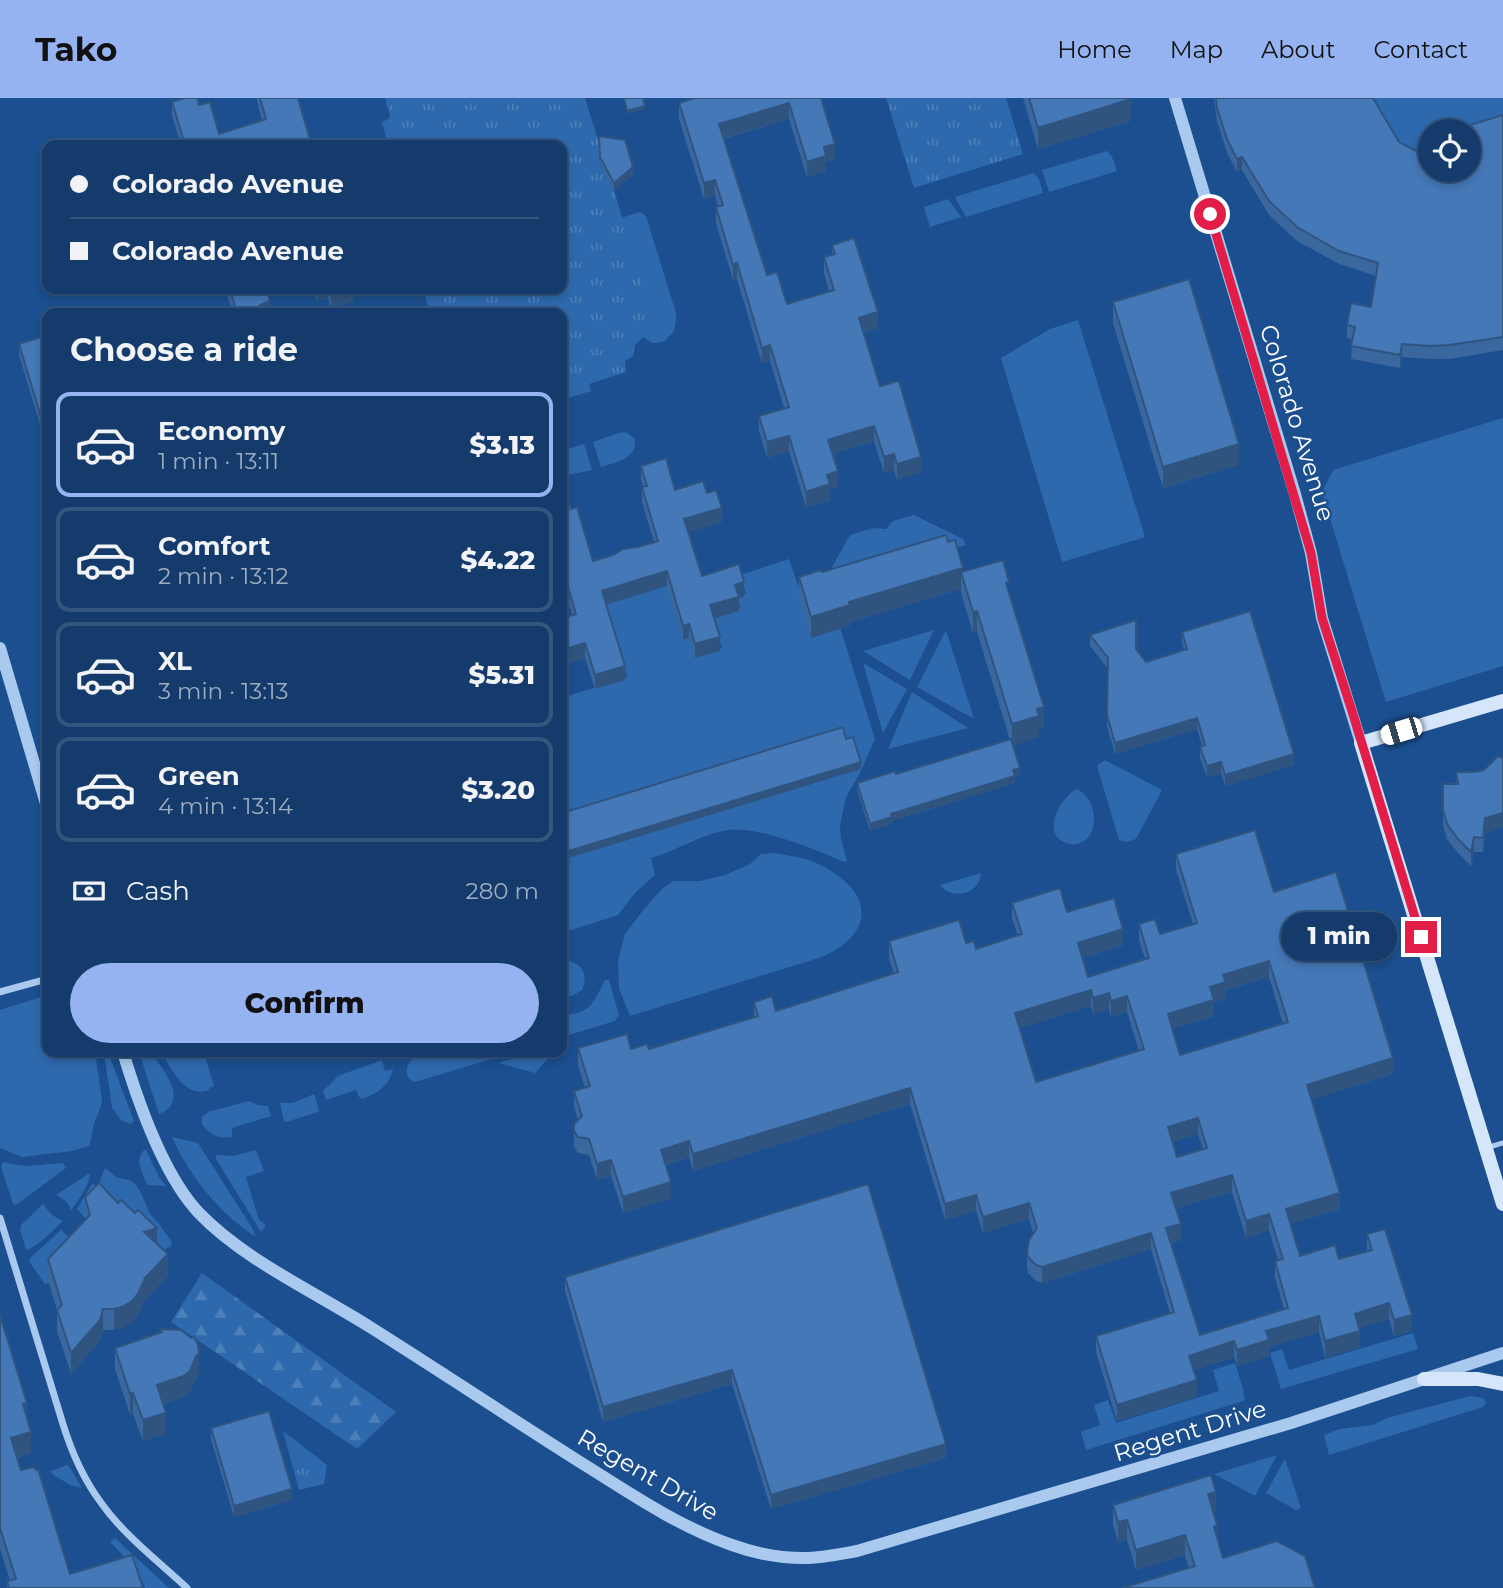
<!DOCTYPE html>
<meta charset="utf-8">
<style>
:root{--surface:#143b6b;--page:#214673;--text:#f1f3f6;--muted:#9dadc1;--line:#33557e;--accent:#95b2f1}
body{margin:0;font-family:Montserrat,sans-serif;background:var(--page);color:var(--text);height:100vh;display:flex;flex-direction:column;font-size:26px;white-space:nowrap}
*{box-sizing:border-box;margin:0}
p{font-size:23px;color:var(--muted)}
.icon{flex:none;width:38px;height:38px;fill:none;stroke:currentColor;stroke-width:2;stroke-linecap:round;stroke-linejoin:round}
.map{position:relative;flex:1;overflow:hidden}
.panel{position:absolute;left:42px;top:210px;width:525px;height:749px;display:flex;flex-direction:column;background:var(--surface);border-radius:14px;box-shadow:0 4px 10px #0003,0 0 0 2px var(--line)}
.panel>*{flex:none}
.guide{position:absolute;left:42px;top:42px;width:525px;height:154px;border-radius:14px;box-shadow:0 4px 10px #0003,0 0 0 2px var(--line);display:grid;align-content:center;height:154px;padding:0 28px;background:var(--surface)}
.buttons{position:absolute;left:1418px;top:21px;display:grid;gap:14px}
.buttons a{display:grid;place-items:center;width:63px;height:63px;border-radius:50%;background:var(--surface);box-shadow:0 4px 10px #0003,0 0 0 2px var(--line);font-size:35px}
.end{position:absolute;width:32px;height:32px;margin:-16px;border:9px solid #e11d48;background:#fff;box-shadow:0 0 0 4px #fff}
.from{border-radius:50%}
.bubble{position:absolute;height:49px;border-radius:24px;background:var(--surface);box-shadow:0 4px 10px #0003,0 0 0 2px var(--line);font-size:23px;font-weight:800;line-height:49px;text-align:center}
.car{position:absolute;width:21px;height:42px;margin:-21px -10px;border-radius:9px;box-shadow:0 0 5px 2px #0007;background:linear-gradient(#fff 24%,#345 0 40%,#fff 0 76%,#345 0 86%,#fff 0)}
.guide b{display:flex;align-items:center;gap:24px;height:66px;font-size:26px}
.guide b+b{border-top:2px solid var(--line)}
.guide i{width:18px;height:18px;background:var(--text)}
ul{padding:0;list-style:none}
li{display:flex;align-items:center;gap:21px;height:105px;margin:0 14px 10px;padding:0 14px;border:4px solid var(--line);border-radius:14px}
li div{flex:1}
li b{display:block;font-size:26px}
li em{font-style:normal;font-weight:800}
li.on{border-color:var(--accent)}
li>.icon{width:63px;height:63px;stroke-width:1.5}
h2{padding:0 28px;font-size:32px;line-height:84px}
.pay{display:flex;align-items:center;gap:18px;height:77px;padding:0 28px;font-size:26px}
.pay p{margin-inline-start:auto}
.primary-button{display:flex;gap:14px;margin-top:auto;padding:14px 28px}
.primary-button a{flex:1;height:80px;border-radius:42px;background:var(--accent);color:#111;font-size:28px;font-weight:800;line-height:80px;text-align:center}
header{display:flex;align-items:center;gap:42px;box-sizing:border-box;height:98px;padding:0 35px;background:var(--accent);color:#111}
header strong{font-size:33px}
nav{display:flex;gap:38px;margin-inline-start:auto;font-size:24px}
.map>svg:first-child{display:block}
</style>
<header>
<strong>Tako</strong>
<nav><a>Home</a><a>Map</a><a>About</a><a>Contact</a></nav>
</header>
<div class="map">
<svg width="1503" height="1490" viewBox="0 0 1503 1490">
<defs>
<pattern id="forest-firs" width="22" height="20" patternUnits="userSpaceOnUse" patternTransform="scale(1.75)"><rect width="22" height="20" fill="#2e69ad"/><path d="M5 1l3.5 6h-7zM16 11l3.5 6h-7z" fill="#4d80b9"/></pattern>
<pattern id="park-tufts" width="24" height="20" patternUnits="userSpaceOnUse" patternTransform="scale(1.75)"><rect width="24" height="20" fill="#2e69ad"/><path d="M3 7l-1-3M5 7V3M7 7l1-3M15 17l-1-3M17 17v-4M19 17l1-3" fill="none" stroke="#4d80b9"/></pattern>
</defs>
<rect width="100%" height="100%" fill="#1b4f8f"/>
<g fill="#2e69ad">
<polygon points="1365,0 1503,0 1503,31 1468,33 1430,33 1430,64 1407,65"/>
<polygon points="1107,53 1112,59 1117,73 1049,94 1042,72"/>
<polygon points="1034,75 1039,81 1043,95 966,119 955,99"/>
<polygon points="948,101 961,119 930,129 924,109"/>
<polygon points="640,114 646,118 676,215 676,223 674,233 665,243 657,245 652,245 643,239 642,233 645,227 652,224 621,120"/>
<polygon points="1078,222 1145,439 1062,464 1001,260 1050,231"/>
<polygon points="1503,320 1503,568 1386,604 1322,394 1333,372"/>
<path d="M622,334L627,335L634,340C640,360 616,364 601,369L593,344Z"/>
<polygon points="584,346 592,372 562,378 562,353"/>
<polygon points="914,417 963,441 966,447 829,487 827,478 850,437 873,430 886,431 893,423"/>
<path d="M789,461L801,496L840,529L875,641L859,677L846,699L840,728L841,741L847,763L844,764C817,752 758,728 728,732C701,736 677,753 651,760L655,777L635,795L618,817L562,835V600L627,579L604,504L668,485L691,537L698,557L722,550L712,518L740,510L737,498L746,495L740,477Z"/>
<polygon points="934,532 910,582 863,553"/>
<polygon points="946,532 974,621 917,589"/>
<polygon points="863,565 907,591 883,635"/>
<polygon points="912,594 968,630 888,651"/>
<polygon points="1105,662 1162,692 1136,741 1126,744 1119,742 1097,668"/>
<path d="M1076,691C1097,697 1103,742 1076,746C1071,747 1065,745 1060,742C1044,728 1062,699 1076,691Z"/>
<path d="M775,755C784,757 793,758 802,760C842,771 889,811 842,848C836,852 829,855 822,859L630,918L619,890L618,863L625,836L644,811L661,792L673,783H700L725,777L750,766L761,756Z"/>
<path d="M981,775C980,796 953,803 940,787Z"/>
<path d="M566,863C582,864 589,877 582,892L572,898L562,897V864Z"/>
<path d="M605,882H609L619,917L615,923L562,939V917C592,916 593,904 605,882Z"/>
<path d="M47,897V954H95L102,1002C101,1012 95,1020 93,1030C92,1037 92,1041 89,1048L72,1053L22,1059L0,1050V912Z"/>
<polygon points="104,954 108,954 134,1023 131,1026 121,1022 112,1010"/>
<path d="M139,954H150C160,967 184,994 169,1010C166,1013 162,1014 159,1016Z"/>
<path d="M169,954H204L214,988L209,990V992C184,1000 174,974 162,956Z"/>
<path d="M422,954H436L438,959L456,954H515L415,984C398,977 410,959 422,954Z"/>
<polygon points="535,954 554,954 535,975 499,965"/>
<path d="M382,962L385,973L393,971C389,988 378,995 362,1001L359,999L356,992L326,1002L323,993L338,978Z"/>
<polygon points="314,996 319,1012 318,1014 286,1024 284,1023 280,1005 293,1005"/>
<path d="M249,1003L258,1007L268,1008L271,1018L232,1030V1039C220,1041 209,1037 202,1026V1019L208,1014Z"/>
<path d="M172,1039L198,1045L251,1128L256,1139C219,1115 190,1079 172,1039Z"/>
<path d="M144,1052H146L159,1079L166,1088L147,1087C143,1075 134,1062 144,1052Z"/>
<polygon points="256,1052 264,1073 246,1079 259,1122 266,1127 261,1134 216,1061 216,1058 218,1057 233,1058"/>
<path d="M5,1064C27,1071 41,1066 63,1065L66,1070L16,1107L13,1106L1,1069L2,1065Z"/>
<polygon points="105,1070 116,1079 131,1083 136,1087 141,1095 150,1116 159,1126 172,1144 171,1148 160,1154 85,1120 77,1111 92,1086 98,1088"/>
<path d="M90,1075C90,1087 79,1102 71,1112L66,1103L56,1097Z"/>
<polygon points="43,1106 52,1117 63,1123 43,1142 28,1152 26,1151 20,1132 21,1127"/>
<polygon points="61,1132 80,1148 49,1182 49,1185 45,1186 30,1165 30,1160"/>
<polygon points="1413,1235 1418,1251 1281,1291 1270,1255 1282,1251 1289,1272"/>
<polygon points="1235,1265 1244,1294 1243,1295 1245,1301 1243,1303 1086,1352 1081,1334 1100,1327 1094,1307 1108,1302 1116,1325 1219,1293 1213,1272"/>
<polygon points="1470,1298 1483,1300 1486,1305 1483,1309 1329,1357 1324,1337 1339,1331 1373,1327 1387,1320"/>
<polygon points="1277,1357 1255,1398 1214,1376"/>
<polygon points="1285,1361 1301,1410 1296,1412 1266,1395"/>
<polygon points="67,1367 69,1368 82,1390 70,1387 52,1376 51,1373"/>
<path d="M115,1440L169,1490H145C139,1472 123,1458 110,1444Z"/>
</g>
<polygon fill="url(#forest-firs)" points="202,1175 396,1314 357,1351 171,1224"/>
<g fill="url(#park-tufts)">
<polygon points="385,0 585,0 599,45 600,66 614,92 653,224 645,227 642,233 643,239 635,247 633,258 625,263 626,274 589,286 591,293 562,302 562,215 430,215 423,191 562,191 562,47 388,47 382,24 389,21 390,17"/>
<polygon points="886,0 1006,0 1023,56 914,90"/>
<polygon points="283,1333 327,1367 324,1386 299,1392"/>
</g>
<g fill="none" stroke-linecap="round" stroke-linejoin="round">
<polyline stroke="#a9c9ee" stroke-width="5" points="1486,1050 1503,1045"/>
<g stroke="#a9c9ee" stroke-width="7">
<polyline points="0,894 47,881"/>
<path d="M0,1120L62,1323C71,1353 83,1381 102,1406C124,1437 159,1464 187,1490"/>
</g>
<g stroke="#a9c9ee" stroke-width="12">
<polyline points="1175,0 1295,396 1311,455 1322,520 1361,645"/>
<polyline points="0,550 47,709"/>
<path d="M123,954C138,1004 163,1077 199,1115C244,1162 315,1194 370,1229C443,1275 515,1323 588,1369C634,1398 680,1429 732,1447C754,1455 780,1460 804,1460C822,1460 840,1456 857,1453L1291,1325L1503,1255"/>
</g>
<g stroke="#d6e6fa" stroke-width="14">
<polyline points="1503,603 1361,645 1503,1106"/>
<polyline points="1424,1281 1478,1281 1503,1286"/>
</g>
</g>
<g fill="#3a679d" fill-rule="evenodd">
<polygon points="257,0 298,0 311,47 181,47 172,18 172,4 199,7 219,36 262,23 257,4"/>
<polygon points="693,0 821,0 835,61 826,64 826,73 807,79 789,21 724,41 767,177 787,206 829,193 824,175 824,159 832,157 832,147 878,230 864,234 880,288 921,374 897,382 894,372 884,375 874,343 832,356 838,389 830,391 830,402 806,409 789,353 767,360 759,333 759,318 784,310 770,263 762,265 737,181 733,182 716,125 716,109 718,108 715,97 704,101 679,21 679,5"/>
<polygon points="1023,0 1131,0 1131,23 1038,51"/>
<polygon points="1214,0 1373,0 1399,44 1429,60 1427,53 1427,40 1430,39 1430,72 1503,17 1503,252 1449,261 1431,261 1402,259 1400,270 1351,261 1352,241 1347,240 1347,227 1371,209 1376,178 1339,166 1297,143 1269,117 1242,72 1237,74 1227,55 1217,23"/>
<polygon points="599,38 633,76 614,93 600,66"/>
<polygon points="225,191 267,191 270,215 233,215"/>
<polygon points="314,191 354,191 354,203 331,210 328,200 317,203"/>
<polygon points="1113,204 1239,367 1163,390 1113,225"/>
<polygon points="47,237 47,350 19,257 19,246"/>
<polygon points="641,368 675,392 707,395 722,424 688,434 702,478 744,499 739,500 739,513 715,520 720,553 695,560 689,540 683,542 667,488 606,506 625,582 595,591 585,560 562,567 562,520 572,517 562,483 562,392 593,463 654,444 642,404 642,389 643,389 641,382"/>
<polygon points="948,444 963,474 1009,495 1044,630 1039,632 1039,639 1013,647 1020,677 1015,678 1015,685 892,723 892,726 870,733 857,692 857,685 896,676 1010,642 977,534 973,535 961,495 961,491 850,524 850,528 811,540 799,500 799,479"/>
<polygon points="1182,534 1294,667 1225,688 1221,675 1207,679 1200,660 1200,649 1202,648 1197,631 1115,656 1107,628 1108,571 1090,548 1090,537 1136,551 1146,564 1184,552 1182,545"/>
<polygon points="1503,660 1503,729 1485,735 1483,754 1474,754 1471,768 1458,755 1447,741 1443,727 1443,686 1456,686 1456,674 1473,674 1484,672"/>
<path d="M1176,756L1274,794L1393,976L1312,1001L1340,1111L1290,1126L1300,1158L1339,1161L1367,1153V1136L1412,1233L1394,1238L1389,1221L1359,1230L1360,1249L1325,1260L1319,1234L1269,1249V1258L1237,1268L1234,1259L1194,1272L1197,1299L1117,1323L1096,1254V1238L1170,1215L1151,1151L1042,1185L1036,1183L1028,1175L1027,1169V1153L1033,1135L1029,1121L983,1135L976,1113L945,1122L910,1006L693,1073L689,1059L666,1067L671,1100L623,1115L611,1078L597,1082L589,1057L578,1055L574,1049V1026L578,1022L574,1009V993L585,990L578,967V950L649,951L754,919V904L776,913L894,876L889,860V843L966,845L976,851L1018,838L1012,821V805L1067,814L1123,847L1082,860L1088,879L1145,861L1139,842V826L1160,836L1193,826L1176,772ZM1269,879L1283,926L1180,957L1172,931L1214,918V904L1226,901V892ZM1091,908L1093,916L1109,911L1111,919L1127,914L1139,953L1036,984L1019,930ZM1198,1036L1203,1051L1177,1059L1172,1044ZM1232,1094L1246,1140L1269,1132L1278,1162L1275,1163V1180L1284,1211L1200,1237L1171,1145L1181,1142L1176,1110Z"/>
<polygon points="85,1099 157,1146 168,1178 145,1202 138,1217 131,1225 122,1230 114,1232 103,1232 100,1243 71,1276 57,1233 57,1212 48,1182 48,1161 85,1121"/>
<polygon points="565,1179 946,1360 771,1411 732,1286 603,1324 565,1193"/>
<polygon points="0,1217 27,1319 31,1355 17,1360 21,1372 70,1476 143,1490 7,1490 7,1483 10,1483 0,1451"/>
<polygon points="160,1231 199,1278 196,1280 190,1294 184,1299 163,1306 166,1336 143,1343 133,1316 130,1317 115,1271 115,1250 160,1235"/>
<polygon points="211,1330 292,1402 234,1419 211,1341"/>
<polygon points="1113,1407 1216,1413 1213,1414 1217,1442 1223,1460 1189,1470 1185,1457 1136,1472 1127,1442 1118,1444 1113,1427"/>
</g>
<g fill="#305480">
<polygon points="1131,1 1131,23 1038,51 1038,30"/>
<polygon points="789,5 789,21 719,42 719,26"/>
<polygon points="645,8 645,11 627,16 627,13"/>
<polygon points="835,46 835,61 826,64 826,73 807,79 807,64 824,49"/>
<polygon points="1242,59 1242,72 1237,74 1237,61"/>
<polygon points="633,69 633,76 614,93 614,85"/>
<polygon points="715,82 715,97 704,101 704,85"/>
<polygon points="737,165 737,181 733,182 733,167"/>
<polygon points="317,191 328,191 328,200 317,203"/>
<polygon points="346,191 354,191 354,203 331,210 331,195"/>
<polygon points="270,203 270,215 260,215 260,207"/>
<polygon points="878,214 878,230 859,236 859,220"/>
<polygon points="1402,246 1402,259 1400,270 1400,257"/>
<polygon points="770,247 770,263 762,265 762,250"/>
<polygon points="874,328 874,343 828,357 828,342"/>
<polygon points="789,338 789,353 767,360 767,344"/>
<polygon points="1239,346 1239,367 1163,390 1163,369"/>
<polygon points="894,356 894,372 884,375 884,359"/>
<polygon points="921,359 921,374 897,382 897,366"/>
<polygon points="838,373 838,389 830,391 830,402 806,409 806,394 827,377"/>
<polygon points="722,410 722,424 684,436 684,421"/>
<polygon points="963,470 963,480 961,474 961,491 850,524 850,528 811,540 811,519 849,504"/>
<polygon points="667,473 667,488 602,508 602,493"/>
<polygon points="744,484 744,499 739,500 739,513 710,522 710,507 735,487"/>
<polygon points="977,513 977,534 973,535 973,514"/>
<polygon points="689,526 689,540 683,542 683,528"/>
<polygon points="720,539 720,553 695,560 695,546"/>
<polygon points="585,545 585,560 562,567 562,552"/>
<polygon points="625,568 625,582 595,591 595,577"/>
<polygon points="1044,609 1044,630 1039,632 1039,639 1012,648 1012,626 1037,611"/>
<polygon points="1197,620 1197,631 1115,656 1115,645"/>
<polygon points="1294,656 1294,667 1225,688 1225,677"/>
<polygon points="861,664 861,671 562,762 562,755"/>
<polygon points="1221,664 1221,675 1207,679 1207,668"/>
<polygon points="1020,670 1020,677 1015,678 1015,685 892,723 892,726 870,733 870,726 891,716"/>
<polygon points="1503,715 1503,729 1485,735 1483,754 1485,720"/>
<polygon points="1474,739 1474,754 1471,768 1471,754"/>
<polygon points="1123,831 1123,847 1078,861 1078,845"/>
<polygon points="1269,863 1269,879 1226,892 1226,901 1214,904 1214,918 1168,932 1168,916 1210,889 1223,877"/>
<polygon points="1091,892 1091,908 1015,931 1015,915"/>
<polygon points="1109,895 1109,911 1093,916 1093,900"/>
<polygon points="1127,898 1127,914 1111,919 1111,903"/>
<polygon points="1393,960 1393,976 1307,1003 1307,987"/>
<polygon points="910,990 910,1006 693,1073 693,1056"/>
<polygon points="1198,1020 1198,1036 1168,1045 1168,1029"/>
<polygon points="689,1043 689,1059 661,1068 661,1052"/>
<polygon points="611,1062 611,1078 597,1082 597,1066"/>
<polygon points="1232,1077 1232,1094 1171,1111 1171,1095"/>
<polygon points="671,1084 671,1100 623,1115 623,1099"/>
<polygon points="1340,1095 1340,1111 1286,1127 1286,1111"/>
<polygon points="976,1097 976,1113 945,1122 945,1106"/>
<polygon points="1029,1105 1029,1121 983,1135 983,1119"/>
<polygon points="1269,1116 1269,1132 1246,1140 1246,1123"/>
<polygon points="1181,1126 1181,1142 1166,1146 1166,1130"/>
<polygon points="157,1130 157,1152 144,1134"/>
<polygon points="1151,1135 1151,1151 1042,1185 1042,1169"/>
<polygon points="168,1156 168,1178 145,1202 138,1217 131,1225 122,1230 114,1232 114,1211"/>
<polygon points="1389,1205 1389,1221 1355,1232 1355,1216"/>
<polygon points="103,1211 103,1232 100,1243 71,1276 71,1255"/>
<polygon points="1412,1217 1412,1233 1394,1238 1394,1222"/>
<polygon points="1319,1218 1319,1234 1269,1249 1269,1258 1237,1268 1237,1252 1266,1233"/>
<polygon points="1360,1233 1360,1249 1325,1260 1325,1243"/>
<polygon points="1234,1243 1234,1259 1189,1274 1189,1258"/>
<polygon points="199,1256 199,1278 196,1280 190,1294 184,1299 157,1308 157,1287"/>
<polygon points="732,1272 732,1286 603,1324 603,1309"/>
<polygon points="1197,1282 1197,1299 1117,1323 1117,1307"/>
<polygon points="133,1295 133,1316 130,1317 130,1296"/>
<polygon points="27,1305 27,1326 23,1306"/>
<polygon points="166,1315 166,1336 143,1343 143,1322"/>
<polygon points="31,1334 31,1355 11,1361 11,1340"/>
<polygon points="946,1346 946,1360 771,1411 771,1397"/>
<polygon points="292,1391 292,1402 234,1419 234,1408"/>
<polygon points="1216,1394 1216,1413 1208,1416 1208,1396"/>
<polygon points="1127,1422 1127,1442 1118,1444 1118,1424"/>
<polygon points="1217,1427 1217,1447 1214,1429"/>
<polygon points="1185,1437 1185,1457 1136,1472 1136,1452"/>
</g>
<g fill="#4478b7" stroke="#305480" stroke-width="2" fill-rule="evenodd">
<polygon points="185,0 197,0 199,7 210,4 219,36 266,21 260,0 298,0 311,45 302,47 185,47 172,4"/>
<polygon points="624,0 643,0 645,8 627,13"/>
<polygon points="695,0 821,0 835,46 824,49 826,58 807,64 789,5 719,26 767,177 777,174 787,206 834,192 824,159 835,156 832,147 854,140 878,214 859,220 880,288 899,283 921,359 897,366 894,356 884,359 874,328 828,342 838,373 827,377 830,386 806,394 789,338 767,344 759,318 789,309 770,247 762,250 737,165 733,167 716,109 723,107 715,82 704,85 679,5"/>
<polygon points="1029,0 1131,0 1131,1 1038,30"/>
<polygon points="1216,0 1373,0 1399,44 1430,60 1430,72 1468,72 1468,33 1450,33 1503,17 1503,239 1449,247 1431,248 1402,246 1400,257 1351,248 1355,229 1347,227 1351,205 1371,209 1378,165 1339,153 1297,129 1269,103 1242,59 1237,61 1227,41 1217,10"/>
<polygon points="599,38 625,42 633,69 614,85 600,59"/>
<polygon points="1189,181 1239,346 1163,369 1113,204"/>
<polygon points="230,191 267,191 270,203 260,207 262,215 237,215"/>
<polygon points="329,191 346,191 331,195"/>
<polygon points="47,237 47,339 19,246"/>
<polygon points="666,360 675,392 703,383 707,395 716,392 722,410 684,421 702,478 739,466 744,484 735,487 739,499 710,507 720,539 695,546 689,526 683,528 667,473 602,493 625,568 595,577 585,545 562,552 562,520 576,516 562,469 562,392 565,391 571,411 577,409 593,463 613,457 623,451 637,449 658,443 642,389 647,388 641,368"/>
<polygon points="946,437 948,444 955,442 963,470 849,504 850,507 811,519 799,479 821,472 822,474"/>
<polygon points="1003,462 1009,484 1006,485 1044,609 1037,611 1039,618 1012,626 977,513 973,514 961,474"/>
<polygon points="1250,513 1294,656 1225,677 1221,664 1207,668 1200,649 1205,647 1197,620 1115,645 1107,617 1108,560 1090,537 1136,522 1136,551 1146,564 1187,551 1182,534"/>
<polygon points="843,629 846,641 853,639 861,664 562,755 562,715"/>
<polygon points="1011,641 1020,670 1013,672 1015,678 891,716 892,719 870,726 857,685 895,673 896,676"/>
<polygon points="1498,658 1503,660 1503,715 1485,720 1483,740 1474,739 1471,754 1458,741 1447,726 1443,712 1443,686 1458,686 1456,674 1473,674 1484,672"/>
<path d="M1255,732L1274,794L1336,774L1393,960L1307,987L1340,1095L1286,1111L1300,1158L1335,1147L1339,1161L1372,1152L1367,1136L1385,1131L1412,1217L1394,1222L1389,1205L1355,1216L1360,1233L1325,1243L1319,1218L1266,1233L1269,1242L1237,1252L1234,1243L1189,1258L1197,1282L1117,1307L1096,1238L1174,1214L1151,1135L1042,1169L1036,1167L1028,1159L1027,1153L1029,1142L1037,1130L1029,1105L983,1119L976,1097L945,1106L910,990L693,1056L689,1043L661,1052L671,1084L623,1099L611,1062L597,1066L589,1041L578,1039L574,1033V1026L582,1018L574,993L590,988L578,950L627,936L631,951L647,946L649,951L758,918L754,904L772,898L776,913L898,874L889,843L959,822L966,845L974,843L976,851L1022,836L1012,805L1060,790L1067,814L1114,800L1123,831L1078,845L1088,879L1149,860L1139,826L1155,821L1160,836L1197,825L1176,756ZM1269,863L1288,924L1180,957L1168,916L1214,902L1210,889L1226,884L1223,877ZM1091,892L1093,900L1109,895L1111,903L1127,898L1144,951L1036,984L1015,915ZM1198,1020L1207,1050L1177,1059L1168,1029ZM1232,1077L1246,1123L1269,1116L1283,1161L1275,1163L1288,1210L1200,1237L1166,1130L1181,1126L1171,1095Z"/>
<polygon points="99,1085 118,1105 121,1102 135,1115 138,1112 157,1130 144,1134 168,1156 145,1180 138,1196 131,1204 122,1209 114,1211 103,1211 100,1222 71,1255 57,1212 62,1207 48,1161 90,1117 85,1099"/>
<polygon points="868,1086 946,1346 771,1397 732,1272 603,1309 565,1179"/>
<polygon points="0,1217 27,1305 23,1306 31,1334 11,1340 21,1372 34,1369 36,1372 38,1371 70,1476 132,1457 143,1490 9,1490 7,1483 16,1481 0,1430"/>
<polygon points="160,1231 181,1232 191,1240 194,1239 198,1247 199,1256 196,1258 190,1273 184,1278 157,1287 166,1315 143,1322 133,1295 130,1296 115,1250 162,1234"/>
<polygon points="269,1313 292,1391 234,1408 211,1330"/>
<polygon points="1211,1377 1216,1394 1208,1396 1217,1427 1214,1429 1223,1460 1277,1443 1305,1458 1315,1490 1122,1490 1195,1468 1185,1437 1136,1452 1127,1422 1118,1424 1113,1407"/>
</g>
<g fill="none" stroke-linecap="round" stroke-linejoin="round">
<polyline stroke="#e11d48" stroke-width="9" points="1210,116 1311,455 1322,520 1352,613 1421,839"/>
</g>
<g text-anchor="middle" stroke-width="5" stroke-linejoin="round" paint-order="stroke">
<g font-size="24" fill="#fff" stroke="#1b4f8f">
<text transform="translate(1297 325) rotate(73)" y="8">Colorado Avenue</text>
<text transform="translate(1190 1333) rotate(-17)" y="8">Regent Drive</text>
<text transform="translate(648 1377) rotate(30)" y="8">Regent Drive</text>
</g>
</g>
</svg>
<div class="buttons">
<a><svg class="icon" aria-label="locate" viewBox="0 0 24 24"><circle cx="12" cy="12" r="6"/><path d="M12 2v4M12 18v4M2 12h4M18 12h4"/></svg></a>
</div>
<i class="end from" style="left:1210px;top:116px"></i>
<i class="end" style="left:1421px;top:839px"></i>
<div class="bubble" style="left:1281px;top:814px;width:116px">1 min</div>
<i class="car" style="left:1401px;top:633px;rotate:253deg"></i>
<div class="guide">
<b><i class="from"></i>Colorado Avenue</b>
<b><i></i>Colorado Avenue</b>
</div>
<section class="panel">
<h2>Choose a ride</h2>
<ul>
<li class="on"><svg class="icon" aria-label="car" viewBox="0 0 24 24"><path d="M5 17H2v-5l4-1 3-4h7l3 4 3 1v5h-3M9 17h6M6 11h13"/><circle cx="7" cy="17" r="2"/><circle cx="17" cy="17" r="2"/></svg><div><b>Economy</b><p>1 min · 13:11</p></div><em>$3.13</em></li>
<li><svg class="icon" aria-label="car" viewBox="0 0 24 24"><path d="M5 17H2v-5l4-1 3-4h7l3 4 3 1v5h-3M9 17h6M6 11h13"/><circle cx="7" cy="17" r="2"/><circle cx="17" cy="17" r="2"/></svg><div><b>Comfort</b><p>2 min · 13:12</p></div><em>$4.22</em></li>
<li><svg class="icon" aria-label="car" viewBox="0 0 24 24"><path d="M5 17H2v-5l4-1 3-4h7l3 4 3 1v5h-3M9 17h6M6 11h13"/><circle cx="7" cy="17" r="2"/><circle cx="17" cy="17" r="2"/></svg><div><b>XL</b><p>3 min · 13:13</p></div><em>$5.31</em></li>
<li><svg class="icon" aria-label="car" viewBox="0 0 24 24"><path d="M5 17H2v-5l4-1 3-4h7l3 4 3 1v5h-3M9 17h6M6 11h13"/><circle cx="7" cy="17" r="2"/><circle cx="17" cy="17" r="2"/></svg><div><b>Green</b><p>4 min · 13:14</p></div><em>$3.20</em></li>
</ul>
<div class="pay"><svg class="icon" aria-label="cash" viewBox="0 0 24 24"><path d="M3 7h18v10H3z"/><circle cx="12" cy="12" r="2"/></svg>Cash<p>280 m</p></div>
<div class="primary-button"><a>Confirm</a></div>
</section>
</div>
